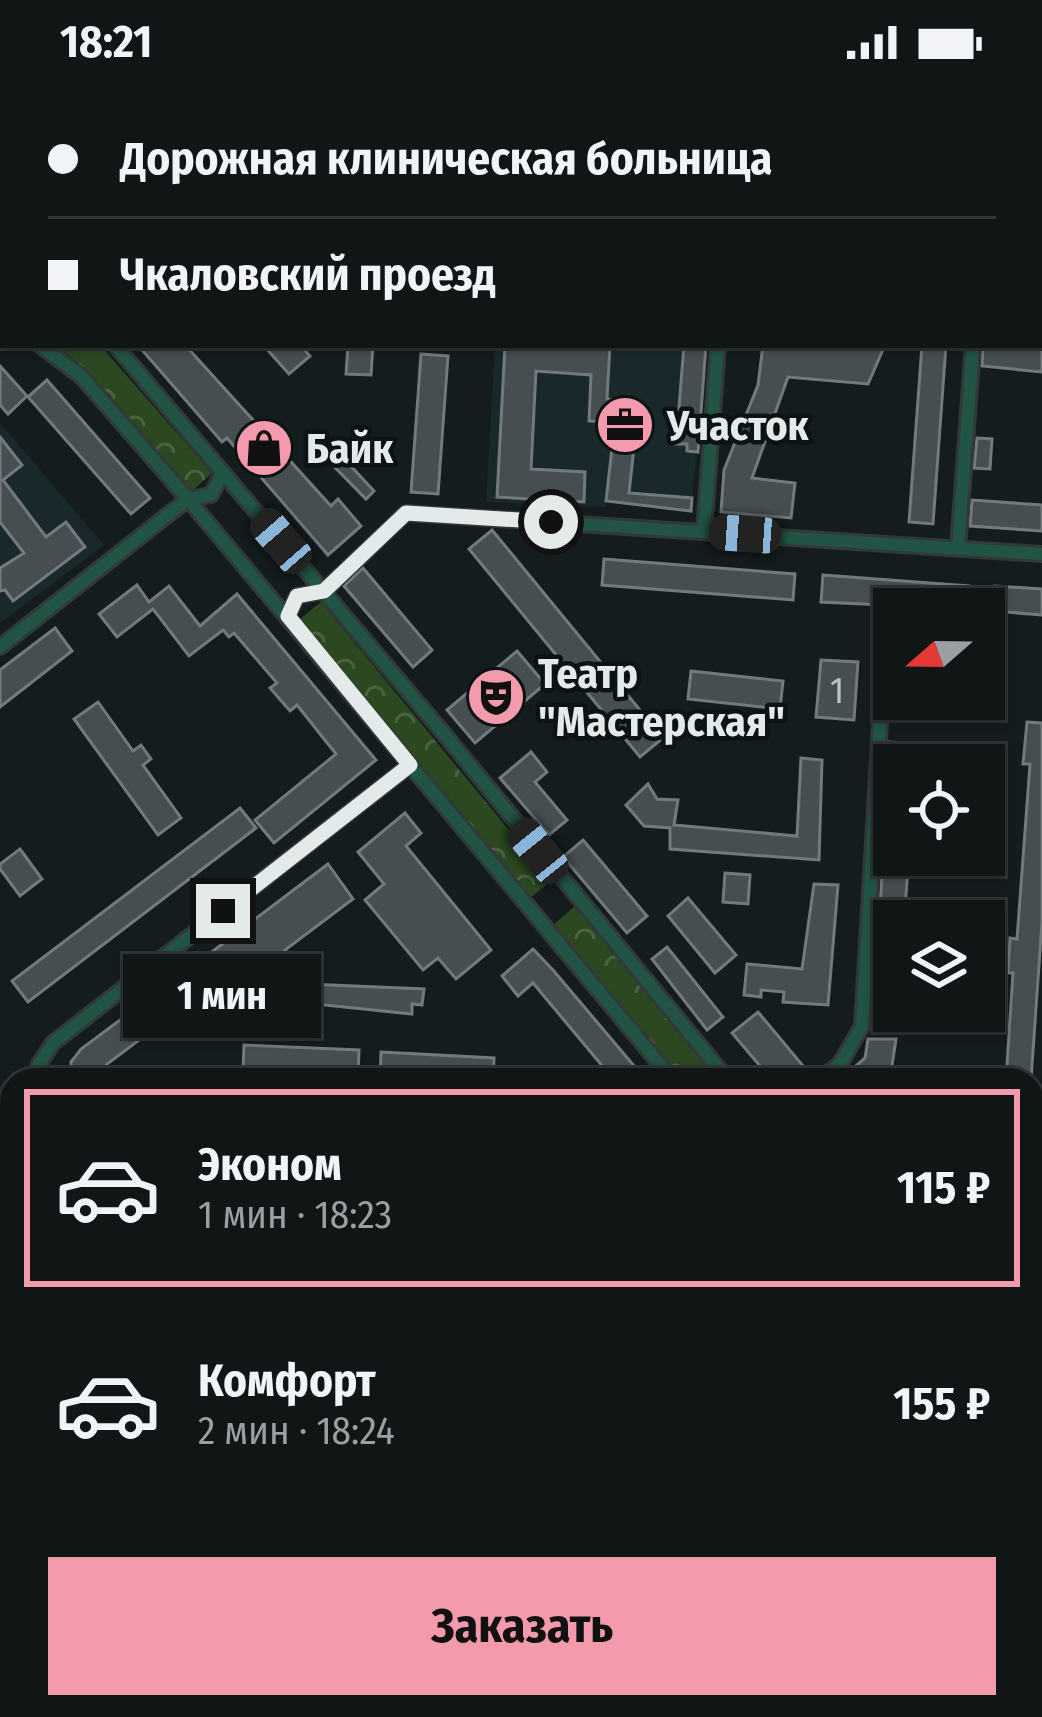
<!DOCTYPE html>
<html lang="ru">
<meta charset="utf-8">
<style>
:root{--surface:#101516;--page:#1e2223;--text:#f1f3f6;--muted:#9c9fa1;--line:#303435;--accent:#f39aac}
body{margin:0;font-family:"Fira Sans Condensed",sans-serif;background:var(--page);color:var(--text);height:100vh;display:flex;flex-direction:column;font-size:45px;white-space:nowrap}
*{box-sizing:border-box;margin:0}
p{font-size:39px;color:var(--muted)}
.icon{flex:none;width:66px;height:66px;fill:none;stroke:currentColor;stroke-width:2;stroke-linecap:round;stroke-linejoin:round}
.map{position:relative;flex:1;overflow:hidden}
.side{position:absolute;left:0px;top:984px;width:1044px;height:651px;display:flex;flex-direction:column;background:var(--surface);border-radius:36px 36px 0 0;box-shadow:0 3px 9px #0004,0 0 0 3px var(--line)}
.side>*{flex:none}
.banner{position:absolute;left:0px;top:0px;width:1044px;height:264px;box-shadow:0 3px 9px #0004,0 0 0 3px var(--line);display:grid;align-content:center;height:264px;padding:0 48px;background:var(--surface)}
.needle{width:78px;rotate:250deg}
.controls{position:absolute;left:873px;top:504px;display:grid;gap:24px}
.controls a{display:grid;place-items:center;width:132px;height:132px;border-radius:0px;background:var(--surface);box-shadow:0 3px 9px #0004,0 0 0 3px var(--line);font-size:60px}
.end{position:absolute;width:54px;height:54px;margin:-27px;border:15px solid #e4e9ea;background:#111;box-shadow:0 0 0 6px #111}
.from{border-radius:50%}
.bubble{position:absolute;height:84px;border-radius:0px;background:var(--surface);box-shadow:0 3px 9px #0004,0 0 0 3px var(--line);font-size:39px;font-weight:700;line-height:84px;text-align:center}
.car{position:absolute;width:36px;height:72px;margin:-36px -18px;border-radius:15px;box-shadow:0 0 9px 3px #0007;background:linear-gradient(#222 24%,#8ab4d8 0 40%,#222 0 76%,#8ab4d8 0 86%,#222 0)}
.banner b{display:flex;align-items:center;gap:42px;height:114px;font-size:45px}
.banner b+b{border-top:3px solid var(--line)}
.banner i{width:30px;height:30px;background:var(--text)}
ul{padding:21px 0 0;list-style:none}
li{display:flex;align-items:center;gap:36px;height:198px;margin:0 24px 18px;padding:0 24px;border:6px solid transparent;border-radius:0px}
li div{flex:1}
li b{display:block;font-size:45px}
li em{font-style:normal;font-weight:700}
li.current{border-color:var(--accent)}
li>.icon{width:108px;height:108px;stroke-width:1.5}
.button{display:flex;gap:24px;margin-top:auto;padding:24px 48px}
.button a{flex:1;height:138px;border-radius:0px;background:var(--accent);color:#111;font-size:48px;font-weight:700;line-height:138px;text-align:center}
.status{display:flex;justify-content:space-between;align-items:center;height:84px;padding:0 60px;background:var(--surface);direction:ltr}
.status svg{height:33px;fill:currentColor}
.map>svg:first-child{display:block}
</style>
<div class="status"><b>18:21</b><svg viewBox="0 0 49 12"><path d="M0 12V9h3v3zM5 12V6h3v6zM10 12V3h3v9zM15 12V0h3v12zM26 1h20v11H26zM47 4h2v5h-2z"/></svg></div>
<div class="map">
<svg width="1042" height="1633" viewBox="0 0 1042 1633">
<defs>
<pattern id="park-crowns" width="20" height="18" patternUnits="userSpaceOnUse" patternTransform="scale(3)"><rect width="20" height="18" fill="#2b4820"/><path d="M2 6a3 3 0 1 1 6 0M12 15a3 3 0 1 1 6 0" fill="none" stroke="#4a6241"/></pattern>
</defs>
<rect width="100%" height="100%" fill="#151c1d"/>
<g fill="#19282a">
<polygon points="495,261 707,261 691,427 607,417 605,423 486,418"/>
<polygon points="0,339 104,461 0,539"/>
<polygon points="0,1265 12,1290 12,1333 0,1351"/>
</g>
<g fill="url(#park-crowns)">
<polygon points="56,261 100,261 212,389 191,408 80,280"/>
<polygon points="321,518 551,797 530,814 300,535"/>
<polygon points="575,822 721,996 682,996 553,841"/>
</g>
<g fill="#474e52" stroke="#737a7e" stroke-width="3">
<polygon points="148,261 185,261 331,422 338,415 361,442 328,471 227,354 222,358 142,266"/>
<polygon points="263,261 300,261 310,272 289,290"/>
<polygon points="348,261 373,261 371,291 346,290"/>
<polygon points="505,261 610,261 607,315 639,318 629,409 692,414 691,427 606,417 615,338 589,337 591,291 536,287 531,385 585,388 584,418 497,413"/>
<polygon points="684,261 706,261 698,368 687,367 687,360 676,360"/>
<polygon points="763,261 885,261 868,300 788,293 752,394 795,399 791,434 721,428 724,386 758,301"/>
<polygon points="922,261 946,261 933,440 909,438"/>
<polygon points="983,261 1042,261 1042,288 982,282"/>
<polygon points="421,270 448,272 438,410 411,408"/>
<polygon points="0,282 27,312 8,330 0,321"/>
<polygon points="47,296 150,414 131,430 28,313"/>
<polygon points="320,349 374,407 366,415 310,358"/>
<polygon points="0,353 22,381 3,396 46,453 66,438 85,463 13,517 5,506 0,507 0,484 24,469 0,438"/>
<polygon points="977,354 992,355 990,385 974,384"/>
<polygon points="972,416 1042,421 1042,447 970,442"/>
<polygon points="492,446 663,654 640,673 469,465"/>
<polygon points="604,475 795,490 793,516 602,501"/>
<polygon points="363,484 432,566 413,583 344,502"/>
<polygon points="823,491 969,502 968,525 821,518"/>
<polygon points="137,501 149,518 169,502 200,542 237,510 376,676 274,759 255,736 336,670 297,621 290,627 270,604 277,599 234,549 229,553 223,546 189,572 153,525 117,553 99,530"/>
<polygon points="995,502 1042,505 1042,531 993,527"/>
<polygon points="55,544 72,567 0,623 0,586"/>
<polygon points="517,567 545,600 475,659 447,626"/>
<polygon points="821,576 858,578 854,636 816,633"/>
<polygon points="691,587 783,597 780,625 688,615"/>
<polygon points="98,618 133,667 141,661 151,675 143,681 181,734 158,751 74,635"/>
<polygon points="1027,638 1042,639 1042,838 1031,996 1006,996 1013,889 1008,889 1010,854 1017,855 1030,680 1023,680"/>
<polygon points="889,658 918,660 916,681 888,681"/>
<polygon points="531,668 547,688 535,698 567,736 549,751 500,694"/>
<polygon points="801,674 822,676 819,776 670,765 670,744 644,742 626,721 648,700 657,715 678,716 674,741 797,752"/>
<polygon points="888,691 894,691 894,771 909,771 904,837 894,837 894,926 874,925"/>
<polygon points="240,724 256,744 28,918 12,897"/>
<polygon points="405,729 421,749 406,762 491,866 456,895 438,874 423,886 365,816 384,800 358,768"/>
<polygon points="583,756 647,832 627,849 563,773"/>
<polygon points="20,765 42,795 20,812 0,785 0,780"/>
<polygon points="328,780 353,815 285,866 307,896 258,934 209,870"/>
<polygon points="725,789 750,791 748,820 723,818"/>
<polygon points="814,800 838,801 828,921 783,918 784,908 761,906 761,913 744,911 747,880 802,885"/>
<polygon points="688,814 736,871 715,889 668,832"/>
<polygon points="667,863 723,933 707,946 652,875"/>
<polygon points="533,865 553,886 646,996 614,996 533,899 518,912 502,892"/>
<polygon points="190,884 206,906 107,980 104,996 72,996 71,978 81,965"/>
<polygon points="307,900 424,905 422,921 412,920 412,930 305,919"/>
<polygon points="758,928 804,983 789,996 772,996 732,949"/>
<polygon points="868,955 896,955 891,988 884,996 840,996 865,974"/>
<polygon points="244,961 359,966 358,992 243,986"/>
<polygon points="381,968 494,974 493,996 380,996"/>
<polygon points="0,1161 12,1177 12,1218 0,1202"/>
<polygon points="86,1623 116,1623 110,1633 79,1633"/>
<polygon points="173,1623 207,1623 201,1633 166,1633"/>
<polygon points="257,1623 292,1623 307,1633 250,1633"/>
</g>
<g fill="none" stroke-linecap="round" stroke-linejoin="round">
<defs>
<g id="minor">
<polyline points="732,3 733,0"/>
<polyline points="992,3 992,0"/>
<polyline points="0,155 3,156"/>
<polyline points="0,227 3,230"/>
<polyline points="40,261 82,293 188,415 673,996"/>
<polyline points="115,261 445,651 728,996"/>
<polyline points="704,447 718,261"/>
<polyline points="958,464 973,261"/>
<polyline points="288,532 297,512 324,507 406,429 1042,470"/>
<polyline points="0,563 188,415 211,411 222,390"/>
<polyline points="36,996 39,980 53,959 410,681"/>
<polyline points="818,996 840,980 862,942 886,540"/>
<polyline points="372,1633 373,1623"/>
</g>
<polyline id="tertiary" points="141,1633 147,1623"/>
<polyline id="secondary" points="933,1633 934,1623"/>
<g id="primary">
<polyline points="0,1118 12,1134"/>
<polyline points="1032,1172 1042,1173"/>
<polyline points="1032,1555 1042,1556"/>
</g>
</defs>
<use href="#minor" stroke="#32393a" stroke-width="18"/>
<use href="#tertiary" stroke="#32393a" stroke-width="21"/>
<use href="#secondary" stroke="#32393a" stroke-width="22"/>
<use href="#primary" stroke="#32393a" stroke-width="24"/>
<use href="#minor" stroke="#215444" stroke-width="12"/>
<use href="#tertiary" stroke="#215444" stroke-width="15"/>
<use href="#secondary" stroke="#15735b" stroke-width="16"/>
<use href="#primary" stroke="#31886f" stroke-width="18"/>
</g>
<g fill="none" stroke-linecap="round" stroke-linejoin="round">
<polyline stroke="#e4e9ea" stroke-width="15" points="223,827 410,681 288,532 297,512 324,507 406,429 551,438"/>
</g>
<defs>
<symbol id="office-disc" viewBox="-11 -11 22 22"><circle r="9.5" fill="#f39aac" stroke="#0c1314"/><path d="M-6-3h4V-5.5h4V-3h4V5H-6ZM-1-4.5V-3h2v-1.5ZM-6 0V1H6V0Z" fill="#111"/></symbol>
<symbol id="shop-disc" viewBox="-11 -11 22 22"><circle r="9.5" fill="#f39aac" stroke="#0c1314"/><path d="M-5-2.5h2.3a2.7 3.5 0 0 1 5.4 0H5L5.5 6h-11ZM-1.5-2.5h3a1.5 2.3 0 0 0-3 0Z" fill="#111"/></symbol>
<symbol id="theatre-disc" viewBox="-11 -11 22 22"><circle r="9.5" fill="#f39aac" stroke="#0c1314"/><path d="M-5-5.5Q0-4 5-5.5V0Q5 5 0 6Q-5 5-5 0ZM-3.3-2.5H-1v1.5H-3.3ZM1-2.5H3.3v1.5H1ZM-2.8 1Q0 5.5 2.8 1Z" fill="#111"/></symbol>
</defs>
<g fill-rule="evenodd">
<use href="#office-disc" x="592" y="308" width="66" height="66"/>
<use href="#shop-disc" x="231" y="331" width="66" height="66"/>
<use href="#theatre-disc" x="463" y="580" width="66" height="66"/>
</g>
<g text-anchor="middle" stroke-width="9" stroke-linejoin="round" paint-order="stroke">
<g font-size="36" fill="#bdc2c4">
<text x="837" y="619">1</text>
</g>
<g font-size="42" font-weight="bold" fill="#e4e9ea" stroke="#0c1314" text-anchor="start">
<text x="667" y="356">Участок</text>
<text x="306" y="379">Байк</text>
<text x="538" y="604">Театр<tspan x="538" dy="48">"Мастерская"</tspan></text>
</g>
</g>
</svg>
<div class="controls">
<a><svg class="needle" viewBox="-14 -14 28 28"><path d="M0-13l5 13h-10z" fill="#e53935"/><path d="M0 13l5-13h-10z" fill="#9c9fa1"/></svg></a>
<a><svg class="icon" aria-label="locate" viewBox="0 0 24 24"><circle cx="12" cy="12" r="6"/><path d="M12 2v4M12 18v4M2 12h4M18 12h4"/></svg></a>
<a><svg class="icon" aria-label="layers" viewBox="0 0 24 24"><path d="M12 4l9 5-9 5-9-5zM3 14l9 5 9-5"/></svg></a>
</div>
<i class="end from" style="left:551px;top:438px"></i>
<i class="end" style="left:223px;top:827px"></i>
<div class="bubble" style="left:123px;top:870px;width:198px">1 мин</div>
<i class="car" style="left:745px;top:450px;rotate:274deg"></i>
<i class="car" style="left:281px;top:457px;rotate:319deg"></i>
<i class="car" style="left:538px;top:767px;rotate:321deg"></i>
<div class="banner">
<b><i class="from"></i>Дорожная клиническая больница</b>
<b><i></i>Чкаловский проезд</b>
</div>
<section class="side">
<ul>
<li class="current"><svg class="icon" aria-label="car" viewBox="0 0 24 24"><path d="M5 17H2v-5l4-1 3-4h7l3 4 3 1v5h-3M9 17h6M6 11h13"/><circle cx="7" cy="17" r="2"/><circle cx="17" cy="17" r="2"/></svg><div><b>Эконом</b><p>1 мин · 18:23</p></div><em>115 ₽</em></li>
<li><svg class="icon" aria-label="car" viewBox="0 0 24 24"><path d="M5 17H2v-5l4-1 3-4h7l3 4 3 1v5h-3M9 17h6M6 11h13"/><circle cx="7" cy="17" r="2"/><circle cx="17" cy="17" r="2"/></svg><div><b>Комфорт</b><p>2 мин · 18:24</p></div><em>155 ₽</em></li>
</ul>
<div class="button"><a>Заказать</a></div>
</section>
</div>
